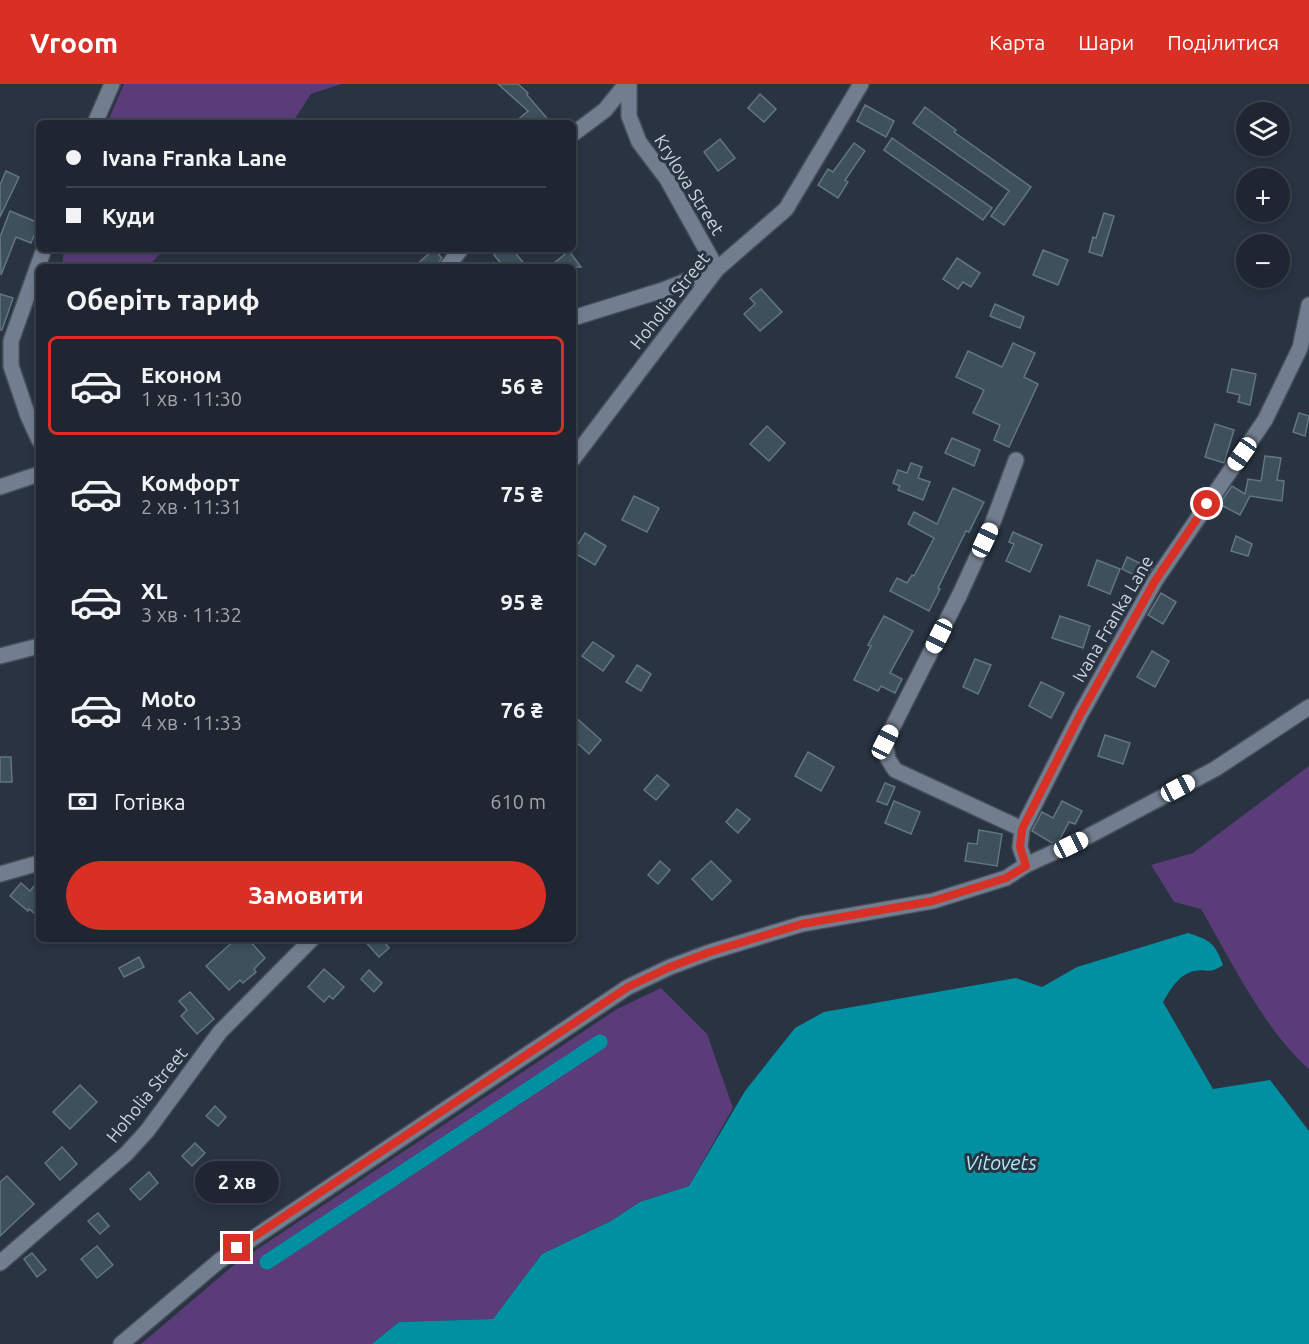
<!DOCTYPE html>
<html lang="uk">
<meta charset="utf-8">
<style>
:root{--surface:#1f2631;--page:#272e39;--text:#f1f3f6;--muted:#a1a5ab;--line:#3c434d;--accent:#d93025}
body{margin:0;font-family:Ubuntu,sans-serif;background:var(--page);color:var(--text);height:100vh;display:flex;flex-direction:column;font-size:22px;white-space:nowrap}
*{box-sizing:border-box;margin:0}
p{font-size:20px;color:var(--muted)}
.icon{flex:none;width:33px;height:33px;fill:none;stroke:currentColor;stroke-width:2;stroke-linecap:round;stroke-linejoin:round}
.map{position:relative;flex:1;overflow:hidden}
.side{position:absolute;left:36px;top:180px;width:540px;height:678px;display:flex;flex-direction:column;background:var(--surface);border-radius:9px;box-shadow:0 3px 9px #0003,0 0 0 2px var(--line)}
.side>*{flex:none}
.hud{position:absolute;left:36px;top:36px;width:540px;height:132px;border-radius:9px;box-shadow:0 3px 9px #0003,0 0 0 2px var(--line);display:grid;align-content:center;height:132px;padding:0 30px;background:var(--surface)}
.controls{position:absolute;left:1236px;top:18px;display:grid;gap:12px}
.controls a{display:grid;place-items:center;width:54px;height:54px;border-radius:50%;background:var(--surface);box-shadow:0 3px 9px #0003,0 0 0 2px var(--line);font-size:30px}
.end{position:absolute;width:27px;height:27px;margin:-14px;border:8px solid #d93025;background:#fff;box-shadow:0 0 0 3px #fff}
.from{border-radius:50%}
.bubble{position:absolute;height:42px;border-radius:21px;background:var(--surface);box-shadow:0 3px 9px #0003,0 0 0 2px var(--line);font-size:20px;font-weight:600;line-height:42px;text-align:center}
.car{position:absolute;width:18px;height:36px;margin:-18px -9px;border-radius:8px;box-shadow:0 0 4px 2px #0007;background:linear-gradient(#fff 24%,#345 0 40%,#fff 0 76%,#345 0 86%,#fff 0)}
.hud b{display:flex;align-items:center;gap:21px;height:57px;font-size:22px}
.hud b+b{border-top:2px solid var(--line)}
.hud i{width:15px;height:15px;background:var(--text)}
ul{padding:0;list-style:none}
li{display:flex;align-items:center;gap:18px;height:99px;margin:0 12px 9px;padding:0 18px;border:3px solid transparent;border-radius:9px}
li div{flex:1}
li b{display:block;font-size:22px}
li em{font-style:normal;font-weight:600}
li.active{border-color:var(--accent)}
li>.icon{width:54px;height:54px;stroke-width:1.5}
h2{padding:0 30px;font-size:27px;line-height:72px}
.pay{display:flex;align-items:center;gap:15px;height:66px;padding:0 30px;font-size:22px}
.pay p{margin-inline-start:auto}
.primary-button{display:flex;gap:12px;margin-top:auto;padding:12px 30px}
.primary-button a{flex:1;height:69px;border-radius:36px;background:var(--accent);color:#fff;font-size:24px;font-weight:600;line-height:69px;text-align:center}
header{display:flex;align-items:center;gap:36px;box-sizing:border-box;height:84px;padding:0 30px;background:var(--accent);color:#fff}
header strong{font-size:28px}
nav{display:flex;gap:33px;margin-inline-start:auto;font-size:21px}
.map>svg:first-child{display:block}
</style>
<header>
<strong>Vroom</strong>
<nav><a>Карта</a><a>Шари</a><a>Поділитися</a></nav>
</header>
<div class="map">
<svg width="1309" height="1260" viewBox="0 0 1309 1260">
<rect width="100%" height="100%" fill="#293341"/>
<g fill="#5a3c79">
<polygon points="124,0 341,0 311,10 292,39 107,39"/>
<polygon points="64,165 165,165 147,183 62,183"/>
<path d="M1309,682V985C1265,947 1230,875 1201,825L1174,818L1151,781L1193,769Z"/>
<polygon points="661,904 707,950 733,1024 689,1102 640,1118 611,1137 542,1170 493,1235 399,1238 372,1260 141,1260 235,1180 617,925"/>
</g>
<path fill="#0090a2" d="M1188,849C1210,856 1215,859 1223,881C1209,891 1208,884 1194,887C1178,891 1171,905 1163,918L1213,1005L1270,996L1309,1047V1260H372L399,1238L493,1235L542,1170L611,1137L640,1118L689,1102L745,1007L795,944L824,928L1016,894L1042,903L1077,883Z"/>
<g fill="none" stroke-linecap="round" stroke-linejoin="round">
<polyline stroke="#0090a2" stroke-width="15" points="267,1178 600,958"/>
</g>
<g fill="#3d505b" stroke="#627681" stroke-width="1.5">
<polygon points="498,0 518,0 528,9 527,11 551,39 514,39 528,27"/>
<polygon points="760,10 776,25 764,38 748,24"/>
<polygon points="865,21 894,37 886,53 857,37"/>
<polygon points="925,23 956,46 954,48 1031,103 1004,141 991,132 1009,107 913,39"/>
<polygon points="892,54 992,124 983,136 884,66"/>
<polygon points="720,55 735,74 718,87 704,68"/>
<polygon points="854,59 865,67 845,96 848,98 838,114 818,101 828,85 833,88"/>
<polygon points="6,87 19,93 0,133 0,101"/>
<polygon points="10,127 39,139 31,159 16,153 1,191 0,153"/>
<polygon points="1104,129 1114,132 1102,172 1089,168 1093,153 1096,154"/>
<polygon points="434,165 442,174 436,183 414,183"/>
<polygon points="501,165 512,165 527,183 504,183 494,171"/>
<polygon points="1043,166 1068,176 1058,201 1033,191"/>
<polygon points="569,167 581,183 549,183"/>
<polygon points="957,174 980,189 971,203 963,198 958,205 943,195"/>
<polygon points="761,205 782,228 760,247 744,230 755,220 750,214"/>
<polygon points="0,210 13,214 2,246 0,246"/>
<polygon points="995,220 1024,233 1020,244 990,232"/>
<polygon points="1013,259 1035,269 1024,293 1038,300 1009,363 994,356 1000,341 973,329 984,306 956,293 968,267 1002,283"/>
<polygon points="1232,285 1256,290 1250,321 1238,318 1240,311 1227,308"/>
<polygon points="1299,329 1309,332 1305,352 1293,348"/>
<polygon points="1215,340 1234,346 1224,379 1205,373"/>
<polygon points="767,342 785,359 769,377 750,360"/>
<polygon points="952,354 980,366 974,382 945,369"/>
<polygon points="1265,372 1281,374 1277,396 1284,397 1282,417 1250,412 1240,431 1219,420 1232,402 1245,410 1248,395 1261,397"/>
<polygon points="911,379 922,383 918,394 930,398 923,416 898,406 900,402 893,399 898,386 907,389"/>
<polygon points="953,404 984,418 969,448 966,447 938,504 940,505 929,527 890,507 897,494 907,499 912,491 914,492 934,454 908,440 914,428 937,440"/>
<polygon points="634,412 659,424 647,448 622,436"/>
<polygon points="1013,448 1042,461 1030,488 1006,477 1014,460 1009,458"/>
<polygon points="585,449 606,462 595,481 573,468"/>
<polygon points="1236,452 1252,460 1248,472 1231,467"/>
<polygon points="1127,473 1152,485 1144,496 1122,485"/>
<polygon points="1097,476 1120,485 1110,510 1088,501"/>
<polygon points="1161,509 1176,518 1163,540 1148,531"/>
<polygon points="884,532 913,547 890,589 902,595 895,609 881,602 878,607 854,596 871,562 868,561"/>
<polygon points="1060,532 1090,542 1083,564 1052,554"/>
<polygon points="593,558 614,572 603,587 582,572"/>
<polygon points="1152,567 1169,577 1155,603 1137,593"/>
<polygon points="975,575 991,581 978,610 963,603"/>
<polygon points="637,581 651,590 641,607 626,598"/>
<polygon points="1041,598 1064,609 1051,634 1029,622"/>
<polygon points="573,631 601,656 589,670 573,655"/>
<polygon points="1105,651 1130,659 1123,680 1098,672"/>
<polygon points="808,668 834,683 821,707 795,692"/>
<polygon points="0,673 11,673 12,698 0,698"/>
<polygon points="657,691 669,701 656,716 644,706"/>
<polygon points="885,699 895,703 887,721 877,717"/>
<polygon points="894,717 920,728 911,750 885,739"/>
<polygon points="1062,717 1082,727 1075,740 1069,738 1060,755 1052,759 1032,747 1042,728 1053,734"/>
<polygon points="737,725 750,735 738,749 726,738"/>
<polygon points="979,746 1002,750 997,782 965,777 968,759 977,760"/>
<polygon points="660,777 670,786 658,800 648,791"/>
<polygon points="711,777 731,797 712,816 692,795"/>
<polygon points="39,796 39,823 34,829 29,825 28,827 10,812 21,799 30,807"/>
<polygon points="236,855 248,855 265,874 254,885 256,888 243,899 240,896 229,906 206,882"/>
<polygon points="363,855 382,855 389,864 379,873"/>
<polygon points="139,873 144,883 124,893 119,884"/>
<polygon points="324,885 344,903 333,915 329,912 324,918 308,903"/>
<polygon points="369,886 382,899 374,908 361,895"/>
<polygon points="190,908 214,935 197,950 181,932 187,926 179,917"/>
<polygon points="80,1001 97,1018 70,1045 53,1028"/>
<polygon points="215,1022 226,1033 218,1042 206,1032"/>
<polygon points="195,1059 205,1069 192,1082 182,1072"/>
<polygon points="62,1063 77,1080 60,1096 45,1079"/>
<polygon points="149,1088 158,1099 140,1116 130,1105"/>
<polygon points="7,1092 34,1120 0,1152 0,1098"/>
<polygon points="98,1129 109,1142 100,1150 88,1137"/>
<polygon points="97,1162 113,1181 97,1194 81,1175"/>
<polygon points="32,1169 46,1186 37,1193 24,1175"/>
</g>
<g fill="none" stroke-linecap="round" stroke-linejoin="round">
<defs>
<g id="street">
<polyline points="95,39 112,0"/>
<polyline points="573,50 605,26 626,0"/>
<polyline points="447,183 461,165"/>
<polyline points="573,234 663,206 717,185 667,95 639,58 629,32 629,0"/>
<polyline points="39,356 28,332 11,282 11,257 44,165"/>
<polyline points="573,375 717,185 786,125 861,0"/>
<polyline points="1016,376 993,438 960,510 885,658 888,675 895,686 1022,745"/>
<polyline points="0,403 39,390"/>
<polyline points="0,572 39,562"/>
<polyline points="1026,781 1020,763 1022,745 1080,631 1155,497 1265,336 1300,264 1309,221"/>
<polyline points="0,790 39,779"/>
<polyline points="0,1179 126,1070 147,1047 220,948 312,855"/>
<polyline points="121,1260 219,1177 628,903 670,883 710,868 802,840 933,817 1006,794 1026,781 1085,754 1215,685 1309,623"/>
</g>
</defs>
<use href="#street" stroke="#464e5a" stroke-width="18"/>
<use href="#street" stroke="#727e8f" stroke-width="15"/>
</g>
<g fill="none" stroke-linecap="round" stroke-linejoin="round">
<polyline stroke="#d93025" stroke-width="8" points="237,1164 628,903 670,883 710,868 802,840 933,817 1006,794 1026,782 1020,763 1022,745 1080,631 1155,497 1207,420"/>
</g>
<g text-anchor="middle" stroke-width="6" stroke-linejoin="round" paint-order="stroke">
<g font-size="18" fill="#cdd4dd" stroke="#293341">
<text transform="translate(689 101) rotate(58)" y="6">Krylova Street</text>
<text transform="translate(670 217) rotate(-52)" y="6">Hoholia Street</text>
<text transform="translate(1113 535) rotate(-60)" y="6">Ivana Franka Lane</text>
<text transform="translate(147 1011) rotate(-51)" y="6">Hoholia Street</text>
</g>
<g font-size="20" font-style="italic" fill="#adebf6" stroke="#293341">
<text x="1001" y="1086">Vitovets</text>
</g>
</g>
</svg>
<div class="controls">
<a><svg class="icon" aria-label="layers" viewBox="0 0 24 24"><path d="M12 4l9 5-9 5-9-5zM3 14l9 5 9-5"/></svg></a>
<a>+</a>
<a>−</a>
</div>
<i class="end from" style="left:1207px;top:420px"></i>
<i class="end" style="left:237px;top:1164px"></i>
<div class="bubble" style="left:195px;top:1077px;width:84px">2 хв</div>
<i class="car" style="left:1242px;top:370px;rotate:215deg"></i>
<i class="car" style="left:985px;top:456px;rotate:25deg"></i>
<i class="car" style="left:939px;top:552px;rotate:207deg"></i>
<i class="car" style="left:885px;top:658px;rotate:27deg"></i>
<i class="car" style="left:1178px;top:704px;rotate:62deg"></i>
<i class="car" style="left:1071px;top:761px;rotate:64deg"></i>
<div class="hud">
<b><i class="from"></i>Ivana Franka Lane</b>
<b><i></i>Куди</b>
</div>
<section class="side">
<h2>Оберіть тариф</h2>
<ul>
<li class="active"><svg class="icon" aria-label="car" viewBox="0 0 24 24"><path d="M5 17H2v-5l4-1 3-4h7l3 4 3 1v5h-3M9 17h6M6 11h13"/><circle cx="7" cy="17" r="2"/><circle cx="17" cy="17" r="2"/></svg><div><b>Економ</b><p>1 хв · 11:30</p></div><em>56 ₴</em></li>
<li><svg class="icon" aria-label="car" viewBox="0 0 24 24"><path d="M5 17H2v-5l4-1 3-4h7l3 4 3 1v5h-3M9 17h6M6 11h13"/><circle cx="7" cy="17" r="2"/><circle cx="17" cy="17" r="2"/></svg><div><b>Комфорт</b><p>2 хв · 11:31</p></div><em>75 ₴</em></li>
<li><svg class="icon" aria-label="car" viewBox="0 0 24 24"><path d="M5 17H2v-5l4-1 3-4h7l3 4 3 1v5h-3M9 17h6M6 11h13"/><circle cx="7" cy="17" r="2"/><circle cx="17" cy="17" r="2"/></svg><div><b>XL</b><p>3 хв · 11:32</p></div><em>95 ₴</em></li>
<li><svg class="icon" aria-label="car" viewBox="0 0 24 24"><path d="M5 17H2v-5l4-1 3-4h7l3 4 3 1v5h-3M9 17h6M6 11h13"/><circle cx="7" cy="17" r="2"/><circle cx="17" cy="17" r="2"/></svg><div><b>Moto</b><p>4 хв · 11:33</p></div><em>76 ₴</em></li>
</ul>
<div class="pay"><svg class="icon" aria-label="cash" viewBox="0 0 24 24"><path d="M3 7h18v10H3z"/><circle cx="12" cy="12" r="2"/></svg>Готівка<p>610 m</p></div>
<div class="primary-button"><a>Замовити</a></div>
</section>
</div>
